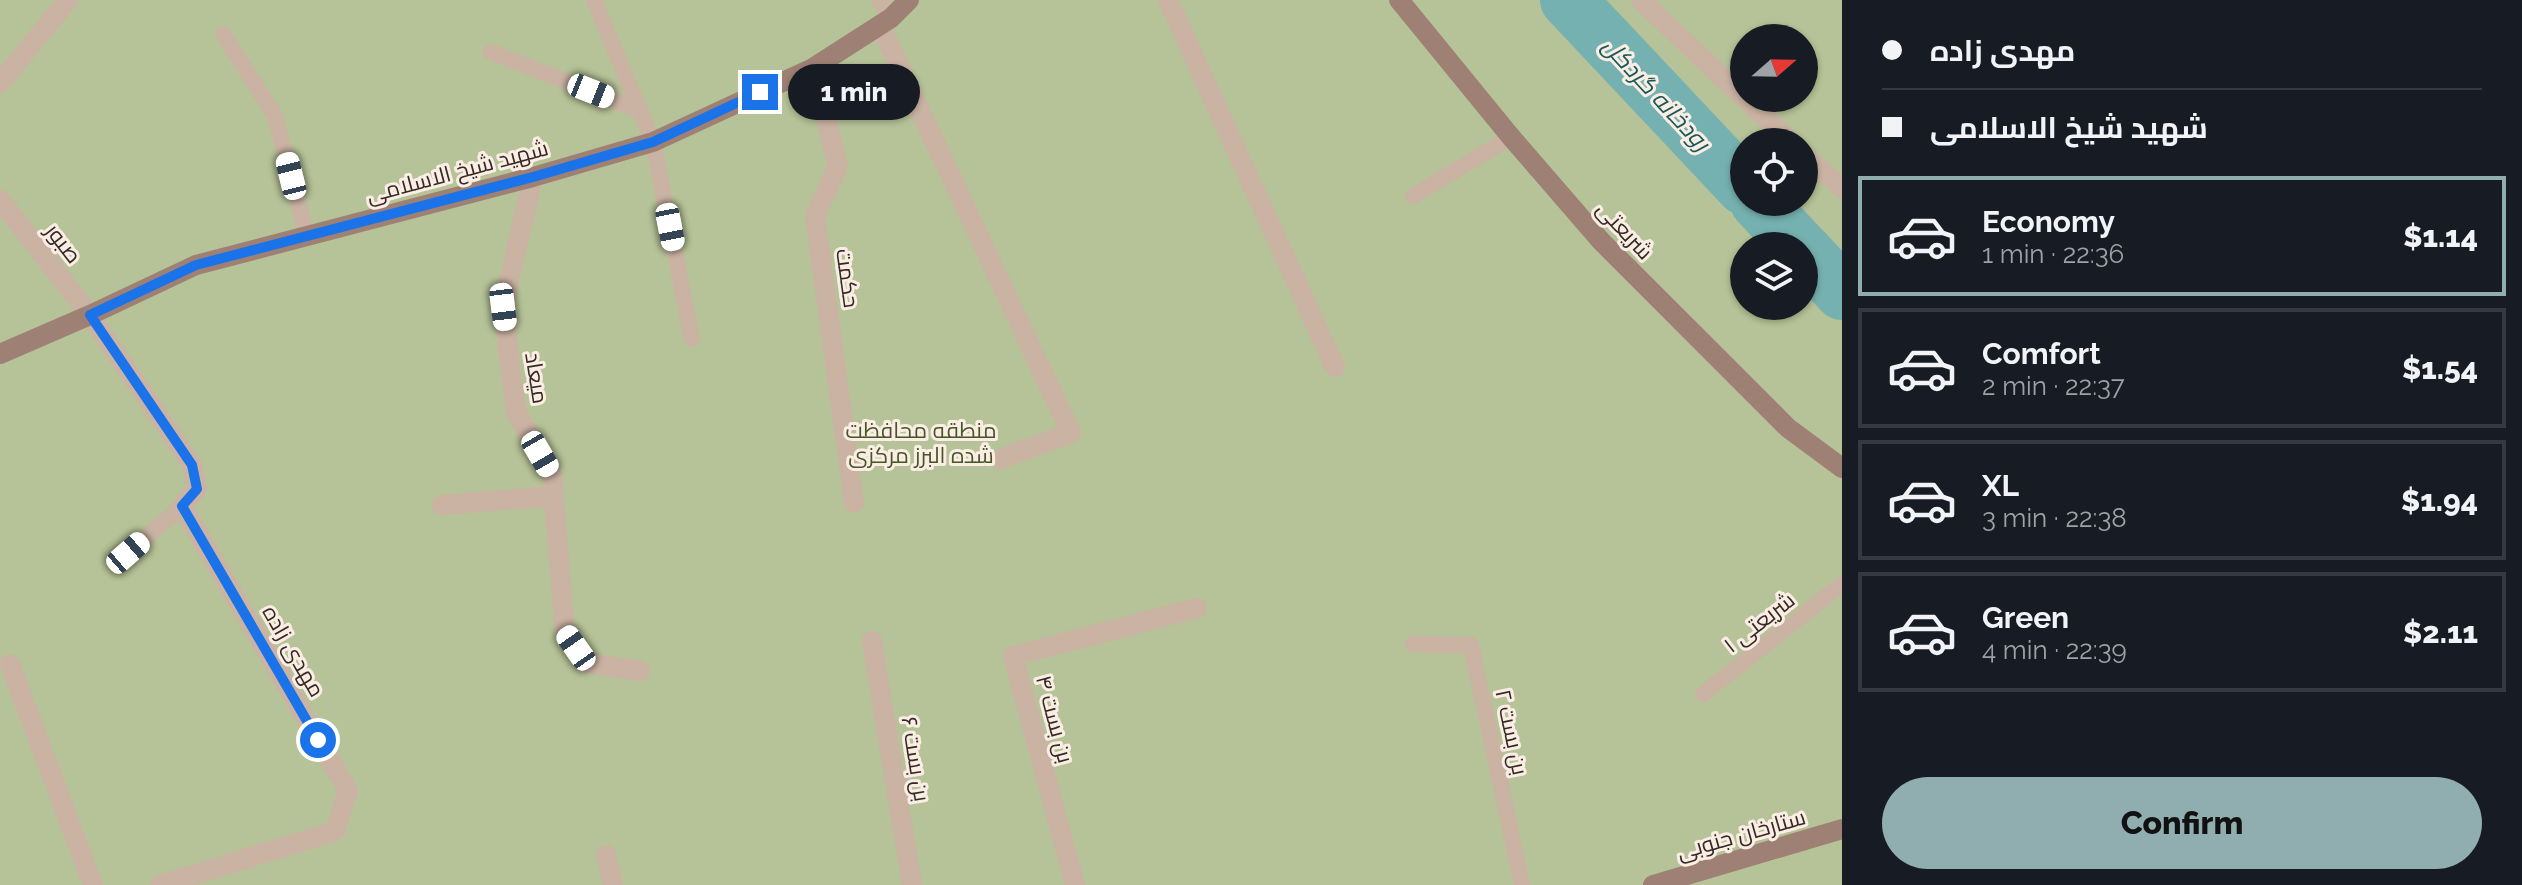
<!DOCTYPE html>
<meta charset="utf-8">
<style>
:root{--surface:#171b24;--page:#242831;--text:#f1f3f6;--muted:#9ea1a6;--line:#363941;--accent:#90adaf}
body{margin:0;font-family:Raleway,Cairo,sans-serif;background:var(--page);color:var(--text);height:100vh;display:flex;flex-direction:column;font-size:30px;white-space:nowrap}
*{box-sizing:border-box;margin:0}
p{font-size:26px;color:var(--muted)}
.icon{flex:none;width:44px;height:44px;fill:none;stroke:currentColor;stroke-width:2;stroke-linecap:round;stroke-linejoin:round}
.map{position:relative;flex:1;overflow:hidden}
.sheet{display:flex;flex-direction:column;background:var(--surface);width:680px}
.sheet>*{flex:none}
.top-card{display:grid;align-content:center;height:176px;padding:0 40px;background:var(--surface)}
.needle{width:52px;rotate:70deg}
.buttons{position:absolute;left:1730px;top:24px;display:grid;gap:16px}
.buttons a{display:grid;place-items:center;width:88px;height:88px;border-radius:50%;background:var(--surface);box-shadow:0 2px 6px #0004;font-size:40px}
.end{position:absolute;width:36px;height:36px;margin:-18px;border:10px solid #1a73e8;background:#fff;box-shadow:0 0 0 4px #fff}
.from{border-radius:50%}
.bubble{position:absolute;height:56px;border-radius:28px;background:var(--surface);box-shadow:0 2px 6px #0004;font-size:26px;font-weight:800;line-height:56px;text-align:center}
.car{position:absolute;width:24px;height:48px;margin:-24px -12px;border-radius:10px;box-shadow:0 0 6px 2px #0007;background:linear-gradient(#fff 24%,#345 0 40%,#fff 0 76%,#345 0 86%,#fff 0)}
.top-card b{display:flex;align-items:center;gap:28px;height:76px;font-size:30px}
.top-card b+b{border-top:2px solid var(--line)}
.top-card i{width:20px;height:20px;background:var(--text)}
ul{padding:0;list-style:none}
li{display:flex;align-items:center;gap:24px;height:120px;margin:0 16px 12px;padding:0 24px;border:4px solid var(--line);border-radius:0px}
li div{flex:1}
li b{display:block;font-size:30px}
li em{font-style:normal;font-weight:800}
li.selected{border-color:var(--accent)}
li>.icon{width:72px;height:72px;stroke-width:1.5}
.action{display:flex;gap:16px;margin-top:auto;padding:16px 40px}
.action a{flex:1;height:92px;border-radius:48px;background:var(--accent);color:#111;font-size:32px;font-weight:800;line-height:92px;text-align:center}
main{display:flex;flex:1;min-height:0}
.map>svg:first-child{display:block}
</style>
<main>
<div class="map">
<svg width="1842" height="885" viewBox="0 0 1842 885">
<rect width="100%" height="100%" fill="#f2e4d7"/>
<path fill="#b6c297" fill-rule="evenodd" d="M0,0H1842V885H0ZM1744,38H1804V98H1744ZM1744,142H1804V202H1744ZM1744,246H1804V306H1744Z"/>
<g fill="none" stroke-linecap="round" stroke-linejoin="round">
<g stroke="#75b1b0" stroke-width="56">
<polyline points="1568,0 1744,187"/>
<polyline points="1758,202 1799,246"/>
<polyline points="1804,251 1842,292"/>
</g>
<g stroke="#cbb3a3" stroke-width="16">
<polyline points="594,0 653,142 692,339"/>
<polyline points="879,0 891,18"/>
<polyline points="223,34 275,116 307,236"/>
<polyline points="491,52 641,111"/>
<polyline points="1413,196 1511,137"/>
<polyline points="128,553 182,506"/>
<polyline points="1413,644 1471,645 1522,885"/>
<polyline points="1703,694 1842,584"/>
</g>
<g stroke="#cbb3a3" stroke-width="20">
<polyline points="1168,0 1335,367"/>
<polyline points="1641,0 1744,98"/>
<polyline points="880,25 1071,433 1000,459"/>
<polyline points="813,68 838,166 815,216 854,503"/>
<polyline points="0,83 68,0"/>
<polyline points="1744,98 1791,142"/>
<polyline points="1804,155 1842,188"/>
<polyline points="533,177 503,307 516,412 552,475 565,632 587,663 640,671"/>
<polyline points="0,200 90,315 192,465 197,489 182,506 348,791 335,831 161,885"/>
<polyline points="442,505 553,496"/>
<polyline points="872,641 912,885"/>
<polyline points="10,664 93,885"/>
<polyline points="606,855 613,885"/>
<polyline points="1075,885 1013,656 1197,608"/>
</g>
<g stroke="#9e8174" stroke-width="20">
<polyline points="1399,0 1511,137 1601,241 1788,428 1842,468"/>
<polyline points="0,354 90,315 196,265 533,177 653,142 813,68 891,18 909,0"/>
<polyline points="1653,885 1842,829"/>
</g>
</g>
<g fill="none" stroke-linecap="round" stroke-linejoin="round">
<polyline stroke="#1a73e8" stroke-width="10" points="318,740 182,506 197,489 192,465 90,315 196,265 533,177 653,142 760,92"/>
</g>
<g text-anchor="middle" stroke-width="6" stroke-linejoin="round" paint-order="stroke">
<g font-size="22" fill="#352925" stroke="#faeee4">
<text transform="translate(457 171) rotate(-15)" y="8">شهید شیخ الاسلامی</text>
<text transform="translate(1625 230) rotate(47)" y="8">شریعتی</text>
<text transform="translate(64 243) rotate(52)" y="8">صبور</text>
<text transform="translate(848 278) rotate(82)" y="8">حکمت</text>
<text transform="translate(537 378) rotate(81)" y="8">میعاد</text>
<text transform="translate(1759 622) rotate(-38)" y="8">شریعتی ۱</text>
<text transform="translate(294 651) rotate(60)" y="8">مهدی زاده</text>
<text transform="translate(1055 719) rotate(75)" y="8">بن بست ۴</text>
<text transform="translate(1512 732) rotate(78)" y="8">بن بست ۲</text>
<text transform="translate(916 759) rotate(81)" y="8">بن بست ۶</text>
<text transform="translate(1741 834) rotate(-16)" y="8">ستارخان جنوبی</text>
</g>
<g font-size="22" fill="#475528" stroke="#faeee4">
<text x="921" y="438">منطقه محافظت<tspan x="921" dy="25">شده البرز مرکزی</tspan></text>
</g>
<g font-size="24" font-style="italic" fill="#195858" stroke="#faeee4">
<text transform="translate(1656 94) rotate(47)" y="8">رودخانه گردکل</text>
</g>
</g>
</svg>
<div class="buttons">
<a><svg class="needle" viewBox="-14 -14 28 28"><path d="M0-13l5 13h-10z" fill="#e53935"/><path d="M0 13l5-13h-10z" fill="#9ea1a6"/></svg></a>
<a><svg class="icon" aria-label="locate" viewBox="0 0 24 24"><circle cx="12" cy="12" r="6"/><path d="M12 2v4M12 18v4M2 12h4M18 12h4"/></svg></a>
<a><svg class="icon" aria-label="layers" viewBox="0 0 24 24"><path d="M12 4l9 5-9 5-9-5zM3 14l9 5 9-5"/></svg></a>
</div>
<i class="end from" style="left:318px;top:740px"></i>
<i class="end" style="left:760px;top:92px"></i>
<div class="bubble" style="left:788px;top:64px;width:132px">1 min</div>
<i class="car" style="left:591px;top:91px;rotate:112deg"></i>
<i class="car" style="left:291px;top:176px;rotate:346deg"></i>
<i class="car" style="left:670px;top:227px;rotate:169deg"></i>
<i class="car" style="left:503px;top:307px;rotate:173deg"></i>
<i class="car" style="left:540px;top:454px;rotate:150deg"></i>
<i class="car" style="left:128px;top:553px;rotate:49deg"></i>
<i class="car" style="left:576px;top:648px;rotate:325deg"></i>
</div>
<section class="sheet">
<div class="top-card">
<b><i class="from"></i>مهدی زاده</b>
<b><i></i>شهید شیخ الاسلامی</b>
</div>
<ul>
<li class="selected"><svg class="icon" aria-label="car" viewBox="0 0 24 24"><path d="M5 17H2v-5l4-1 3-4h7l3 4 3 1v5h-3M9 17h6M6 11h13"/><circle cx="7" cy="17" r="2"/><circle cx="17" cy="17" r="2"/></svg><div><b>Economy</b><p>1 min · 22:36</p></div><em>$1.14</em></li>
<li><svg class="icon" aria-label="car" viewBox="0 0 24 24"><path d="M5 17H2v-5l4-1 3-4h7l3 4 3 1v5h-3M9 17h6M6 11h13"/><circle cx="7" cy="17" r="2"/><circle cx="17" cy="17" r="2"/></svg><div><b>Comfort</b><p>2 min · 22:37</p></div><em>$1.54</em></li>
<li><svg class="icon" aria-label="car" viewBox="0 0 24 24"><path d="M5 17H2v-5l4-1 3-4h7l3 4 3 1v5h-3M9 17h6M6 11h13"/><circle cx="7" cy="17" r="2"/><circle cx="17" cy="17" r="2"/></svg><div><b>XL</b><p>3 min · 22:38</p></div><em>$1.94</em></li>
<li><svg class="icon" aria-label="car" viewBox="0 0 24 24"><path d="M5 17H2v-5l4-1 3-4h7l3 4 3 1v5h-3M9 17h6M6 11h13"/><circle cx="7" cy="17" r="2"/><circle cx="17" cy="17" r="2"/></svg><div><b>Green</b><p>4 min · 22:39</p></div><em>$2.11</em></li>
</ul>
<div class="action"><a>Confirm</a></div>
</section>
</main>
